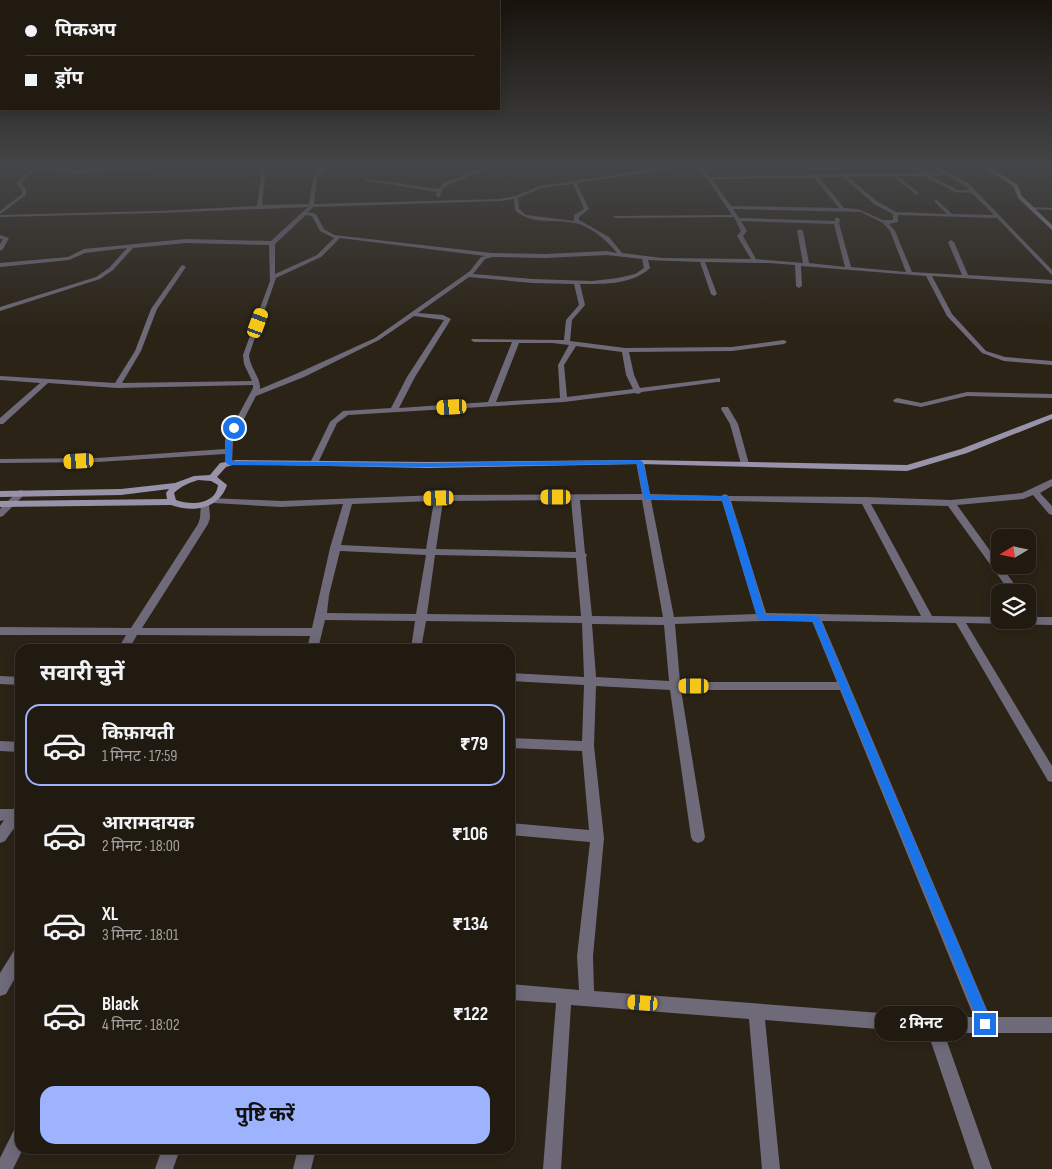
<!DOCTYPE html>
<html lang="hi">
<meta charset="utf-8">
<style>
:root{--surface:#201a10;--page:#282319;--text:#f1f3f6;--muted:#a2a19f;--line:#3d3830;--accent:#9eb3fd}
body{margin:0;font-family:"Sofia Sans Condensed","Noto Sans Devanagari",sans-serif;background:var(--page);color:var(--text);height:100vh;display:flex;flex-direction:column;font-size:19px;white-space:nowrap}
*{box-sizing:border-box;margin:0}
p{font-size:16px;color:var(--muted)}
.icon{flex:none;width:28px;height:28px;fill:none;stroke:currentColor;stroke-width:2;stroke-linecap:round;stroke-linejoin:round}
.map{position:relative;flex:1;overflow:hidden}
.drawer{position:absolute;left:15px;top:644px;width:500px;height:510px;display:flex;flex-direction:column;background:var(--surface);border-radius:15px;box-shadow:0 2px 12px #0003,0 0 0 1px var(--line)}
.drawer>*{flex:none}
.top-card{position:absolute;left:0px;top:0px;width:500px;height:110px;box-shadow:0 2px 12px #0003,0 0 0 1px var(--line);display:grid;align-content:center;height:110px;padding:0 25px;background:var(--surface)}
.needle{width:32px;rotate:260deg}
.buttons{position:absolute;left:991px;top:529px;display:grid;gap:10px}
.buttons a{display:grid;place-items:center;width:45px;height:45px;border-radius:10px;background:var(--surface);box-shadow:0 2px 12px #0003,0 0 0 1px var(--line);font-size:25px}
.end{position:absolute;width:22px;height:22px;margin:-11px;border:6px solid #1a73e8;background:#fff;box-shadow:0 0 0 2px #fff}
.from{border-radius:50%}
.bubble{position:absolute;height:35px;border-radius:15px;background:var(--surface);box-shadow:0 2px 12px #0003,0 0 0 1px var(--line);font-size:16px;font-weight:700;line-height:35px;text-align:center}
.car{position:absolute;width:15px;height:30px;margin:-15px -8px;border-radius:6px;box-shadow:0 0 4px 1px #0007;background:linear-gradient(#f5c518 24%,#345 0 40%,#f5c518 0 76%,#345 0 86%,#f5c518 0)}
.top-card b{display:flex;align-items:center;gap:18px;height:48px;font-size:19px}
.top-card b+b{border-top:1px solid var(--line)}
.top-card i{width:12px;height:12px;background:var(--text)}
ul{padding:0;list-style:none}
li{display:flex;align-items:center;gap:15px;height:82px;margin:0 10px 8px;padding:0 15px;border:2px solid transparent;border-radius:15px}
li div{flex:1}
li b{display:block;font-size:19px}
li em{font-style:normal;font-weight:700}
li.selected{border-color:var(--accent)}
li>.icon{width:45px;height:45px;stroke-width:1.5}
h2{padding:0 25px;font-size:22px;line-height:60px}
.primary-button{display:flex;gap:10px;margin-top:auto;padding:10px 25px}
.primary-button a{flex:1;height:58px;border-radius:15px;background:var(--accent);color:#111;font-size:20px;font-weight:700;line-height:58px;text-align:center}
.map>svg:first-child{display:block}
</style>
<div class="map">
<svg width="1052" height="1169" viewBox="0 0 1052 1169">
<rect width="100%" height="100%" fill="#2b2316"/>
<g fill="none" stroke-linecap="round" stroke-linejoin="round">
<g fill="#6f6a7a" fill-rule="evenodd">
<polygon points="33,167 76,171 147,168 149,169 76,173 36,169 21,183 26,189 26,195 0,214 0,211 22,194 22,189 16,183"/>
<path d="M259,167H263L265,176L262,205L309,204L313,178L321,167L325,168L317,178L314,204L499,199L515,196L540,186L668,167H680L577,183L589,209L579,217V220L609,237L622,253L662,258L751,259L737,236L741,231L734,217L615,218L613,217L615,216L732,215L707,179L696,167H701L710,177L920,173L909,167H915L926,173H942L933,167H938L969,184L1052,270V275L997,218L898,215V222L889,224L895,231L912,272L962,275L948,242L951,240L954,242L968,275L1052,280V284L932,276L952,314L986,351L1005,357L1052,361V365L1004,361L982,353L947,316L926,276L801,266L802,286L799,288L796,286L795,265L769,263L705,262L717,294L714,296L711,294L700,262L648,260L650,268C632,285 603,284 580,284L585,305L572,320L570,341L625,348L732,347L784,340L787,342L784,344L732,351L629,352L634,375L640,388L720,378V382H717L642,392L638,394L635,393L564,402L348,415L337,423L317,465H311L310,463L330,422L343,411L391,408L407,377L444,320L414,316L379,340L304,377L256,396L233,440L232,464H226L225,454L98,462L0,463V459L98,458L225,449V440L253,388V385L117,388L48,383L3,424H0V418L40,383L0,380V376L115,383L135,351L151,309L181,266L183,265L186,267L157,309L141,351L122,383L252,381L244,364L243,355L270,281L269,245L186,243L133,248L113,270L100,279L0,311V307L96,277L109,268L127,248L85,253L69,260L0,267V263L68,257L84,249L186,239L271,241L308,207L158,213L0,217V215L158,211L257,206L261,176ZM947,175L965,186L970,190H958L931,176ZM893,176L917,195L919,193L898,176H924L955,192L972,193L994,215L952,214L936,199L934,201L947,214L896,212L878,202L848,177ZM819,177H843L874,204L893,214V220H883L858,209L844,208ZM814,178L839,208L731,206L712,179ZM573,184L584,209L574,215V221L526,215L519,209L518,198L541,188ZM514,199L515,210C531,226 558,218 579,224C594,229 607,241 617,253L607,251L545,254L492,253L334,235L324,229L316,214L308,212L313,207L499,201ZM733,209L861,212L883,223L890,231L906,272L851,267L839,223L840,221L839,218H835V221L739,218ZM306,215L312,216L320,231L334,238L317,255L275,274V244ZM741,221L834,224L845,267L809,263L803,231L800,229L797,231L803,263L756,259L743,236L747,231ZM340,238L485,256L481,257L470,271L375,338L298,373L260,389C261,378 250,368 249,355L276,278L321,257ZM607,255L642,259L644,268L635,274L618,278L592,281L533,279L473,274L485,259L493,257L545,258ZM469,277L533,283L574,284L579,305L566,320L564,340L472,339L471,340L474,342H512L488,402L399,408L415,377L451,319L443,315L418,313ZM519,343H552L569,345L558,365L560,398L496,402ZM576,346L622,352L626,375L633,389L567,397L564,365Z"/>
<polygon points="485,167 491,167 448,185 442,190 440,196 438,197 436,196 437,192 364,180 366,179 438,189 444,183"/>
<polygon points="1031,207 1052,208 1052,210 1029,209"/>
<polygon points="0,235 9,238 3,249 0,251 0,244 3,239 0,239"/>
<polygon points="967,392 1052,394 1052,398 967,396 921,407 894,402 893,400 897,398 921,403"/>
<polygon points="722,407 728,407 738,424 749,464 748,466 742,466 741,464 730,424 721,409"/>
<path d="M637,460H643L644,462L650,494L721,496L725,494L729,496L864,497L951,500L1022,493L1052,479V486L1040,493L1052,506V515L1049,514L1033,495L1023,499L957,505L1020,592H1010L948,506L871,504L932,616L1000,617V620H1028V617H1052V625L966,623L1052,766V782L1048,781L956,623L822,621L990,1017H1052V1033H944L992,1169H974L928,1033L765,1020L780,1169H762L749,1019L571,1005L561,1169H543L556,1003L510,1000V984L579,990L577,956L590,842L510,835V823L589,830L582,751L510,748V738L582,741L584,685L510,681V673L584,677L582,623L426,621L421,649H411L415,621L325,620L318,649H307L310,636L137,635L129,649H118L126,635H0V627L131,628L198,524L200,518L201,504L205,501L209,504L210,518L208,524L142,628H312L330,548L343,504L281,507L214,503L210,500L211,498L281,501L439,495L642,494L636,462ZM571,500L576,552L436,549L443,501ZM580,500H642L663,617L592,616L586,557L587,555L585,553ZM651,500L722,501L756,614L674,617ZM434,501L426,549L341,545L352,504ZM731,501L862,504L921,616L766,613ZM340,551L426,555L416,614L327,613L329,595ZM435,555L576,558L581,616L427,614ZM762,621H812L837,682H680L675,624ZM592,624L664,625L669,681L596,677ZM596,686L670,690L691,837L693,841L698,843L703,841L705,837L681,690H840L974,1017H933L594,991L593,956L604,838L594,746Z"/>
<polygon points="0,676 20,677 20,685 0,684"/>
<polygon points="0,741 20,742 20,752 0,751"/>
<polygon points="20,804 20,820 5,841 0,843 0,826 4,820 0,821 0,809 13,809"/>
<polygon points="20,947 20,969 6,994 0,996 0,973 15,949"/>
<polygon points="20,1127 20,1149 23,1149 13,1169 0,1169 0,1158 14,1130"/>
<polygon points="162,1149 180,1149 173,1169 155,1169"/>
<polygon points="298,1149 316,1149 311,1169 293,1169"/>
</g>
<polygon fill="#6f6a7a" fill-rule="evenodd" points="21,490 24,491 25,493 24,495 3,516 0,517 0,509 18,491"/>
<g fill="#9992ab" fill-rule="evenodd">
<polygon points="984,167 989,167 1017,184 1022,196 1052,225 1052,230 1018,198 1013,186"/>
<path d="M1052,414V419L967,453L907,471L640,464L427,468L236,464L226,467L217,477L227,485C219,509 193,513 171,505L0,507V501L167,499L166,493L169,489L121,495L0,497V491L121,489L175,483L194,476L210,475L220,463L236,460L427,462L640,460L907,465L961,449ZM198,480L211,481L218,485C216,504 192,506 176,500L174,493C181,486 189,483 198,480Z"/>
</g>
</g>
<linearGradient id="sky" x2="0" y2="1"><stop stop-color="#18130c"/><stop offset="0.5" stop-color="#444547"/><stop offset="1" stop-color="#444547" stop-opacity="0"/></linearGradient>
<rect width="1052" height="331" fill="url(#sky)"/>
<polygon fill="#1a73e8" points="232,426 238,428 232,440 232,461 427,463 640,460 643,462 650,495 728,496 744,542 765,615 816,616 820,619 990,1019 992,1024 990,1028 985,1030 981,1028 813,622 758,620 722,500 644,499 637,464 427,467 229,465 225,462 226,440"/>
</svg>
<div class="buttons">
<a><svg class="needle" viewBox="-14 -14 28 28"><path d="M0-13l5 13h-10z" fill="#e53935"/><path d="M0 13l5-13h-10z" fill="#a2a19f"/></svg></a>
<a><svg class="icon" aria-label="layers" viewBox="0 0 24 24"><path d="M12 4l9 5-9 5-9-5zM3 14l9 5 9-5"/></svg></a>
</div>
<i class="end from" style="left:234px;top:428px"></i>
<i class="end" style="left:985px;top:1024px"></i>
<div class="bubble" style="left:875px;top:1006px;width:92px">2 मिनट</div>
<i class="car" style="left:258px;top:323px;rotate:20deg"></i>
<i class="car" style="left:452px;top:407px;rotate:267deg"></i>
<i class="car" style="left:79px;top:461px;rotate:267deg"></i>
<i class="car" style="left:556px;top:497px;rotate:270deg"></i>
<i class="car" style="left:439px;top:498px;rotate:268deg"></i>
<i class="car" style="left:694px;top:686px;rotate:270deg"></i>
<i class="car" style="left:643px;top:1003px;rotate:274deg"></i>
<div class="top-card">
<b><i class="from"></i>पिकअप</b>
<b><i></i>ड्रॉप</b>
</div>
<section class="drawer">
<h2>सवारी चुनें</h2>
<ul>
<li class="selected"><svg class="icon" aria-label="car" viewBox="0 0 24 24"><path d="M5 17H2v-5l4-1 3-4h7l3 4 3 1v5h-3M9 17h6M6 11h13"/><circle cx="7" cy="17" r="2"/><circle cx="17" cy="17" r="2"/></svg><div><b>किफ़ायती</b><p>1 मिनट · 17:59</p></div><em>₹79</em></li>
<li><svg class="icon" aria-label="car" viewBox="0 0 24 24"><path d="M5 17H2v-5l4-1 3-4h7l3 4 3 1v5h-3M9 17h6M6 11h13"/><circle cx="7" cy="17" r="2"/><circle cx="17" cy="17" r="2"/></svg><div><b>आरामदायक</b><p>2 मिनट · 18:00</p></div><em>₹106</em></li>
<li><svg class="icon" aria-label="car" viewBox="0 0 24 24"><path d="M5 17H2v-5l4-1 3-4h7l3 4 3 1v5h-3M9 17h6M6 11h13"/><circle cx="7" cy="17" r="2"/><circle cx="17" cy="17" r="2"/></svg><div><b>XL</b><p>3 मिनट · 18:01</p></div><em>₹134</em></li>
<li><svg class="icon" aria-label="car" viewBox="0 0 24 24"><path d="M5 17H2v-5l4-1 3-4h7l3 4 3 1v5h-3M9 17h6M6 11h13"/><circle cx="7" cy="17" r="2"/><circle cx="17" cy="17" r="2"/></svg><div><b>Black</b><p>4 मिनट · 18:02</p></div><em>₹122</em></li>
</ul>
<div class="primary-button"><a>पुष्टि करें</a></div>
</section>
</div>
